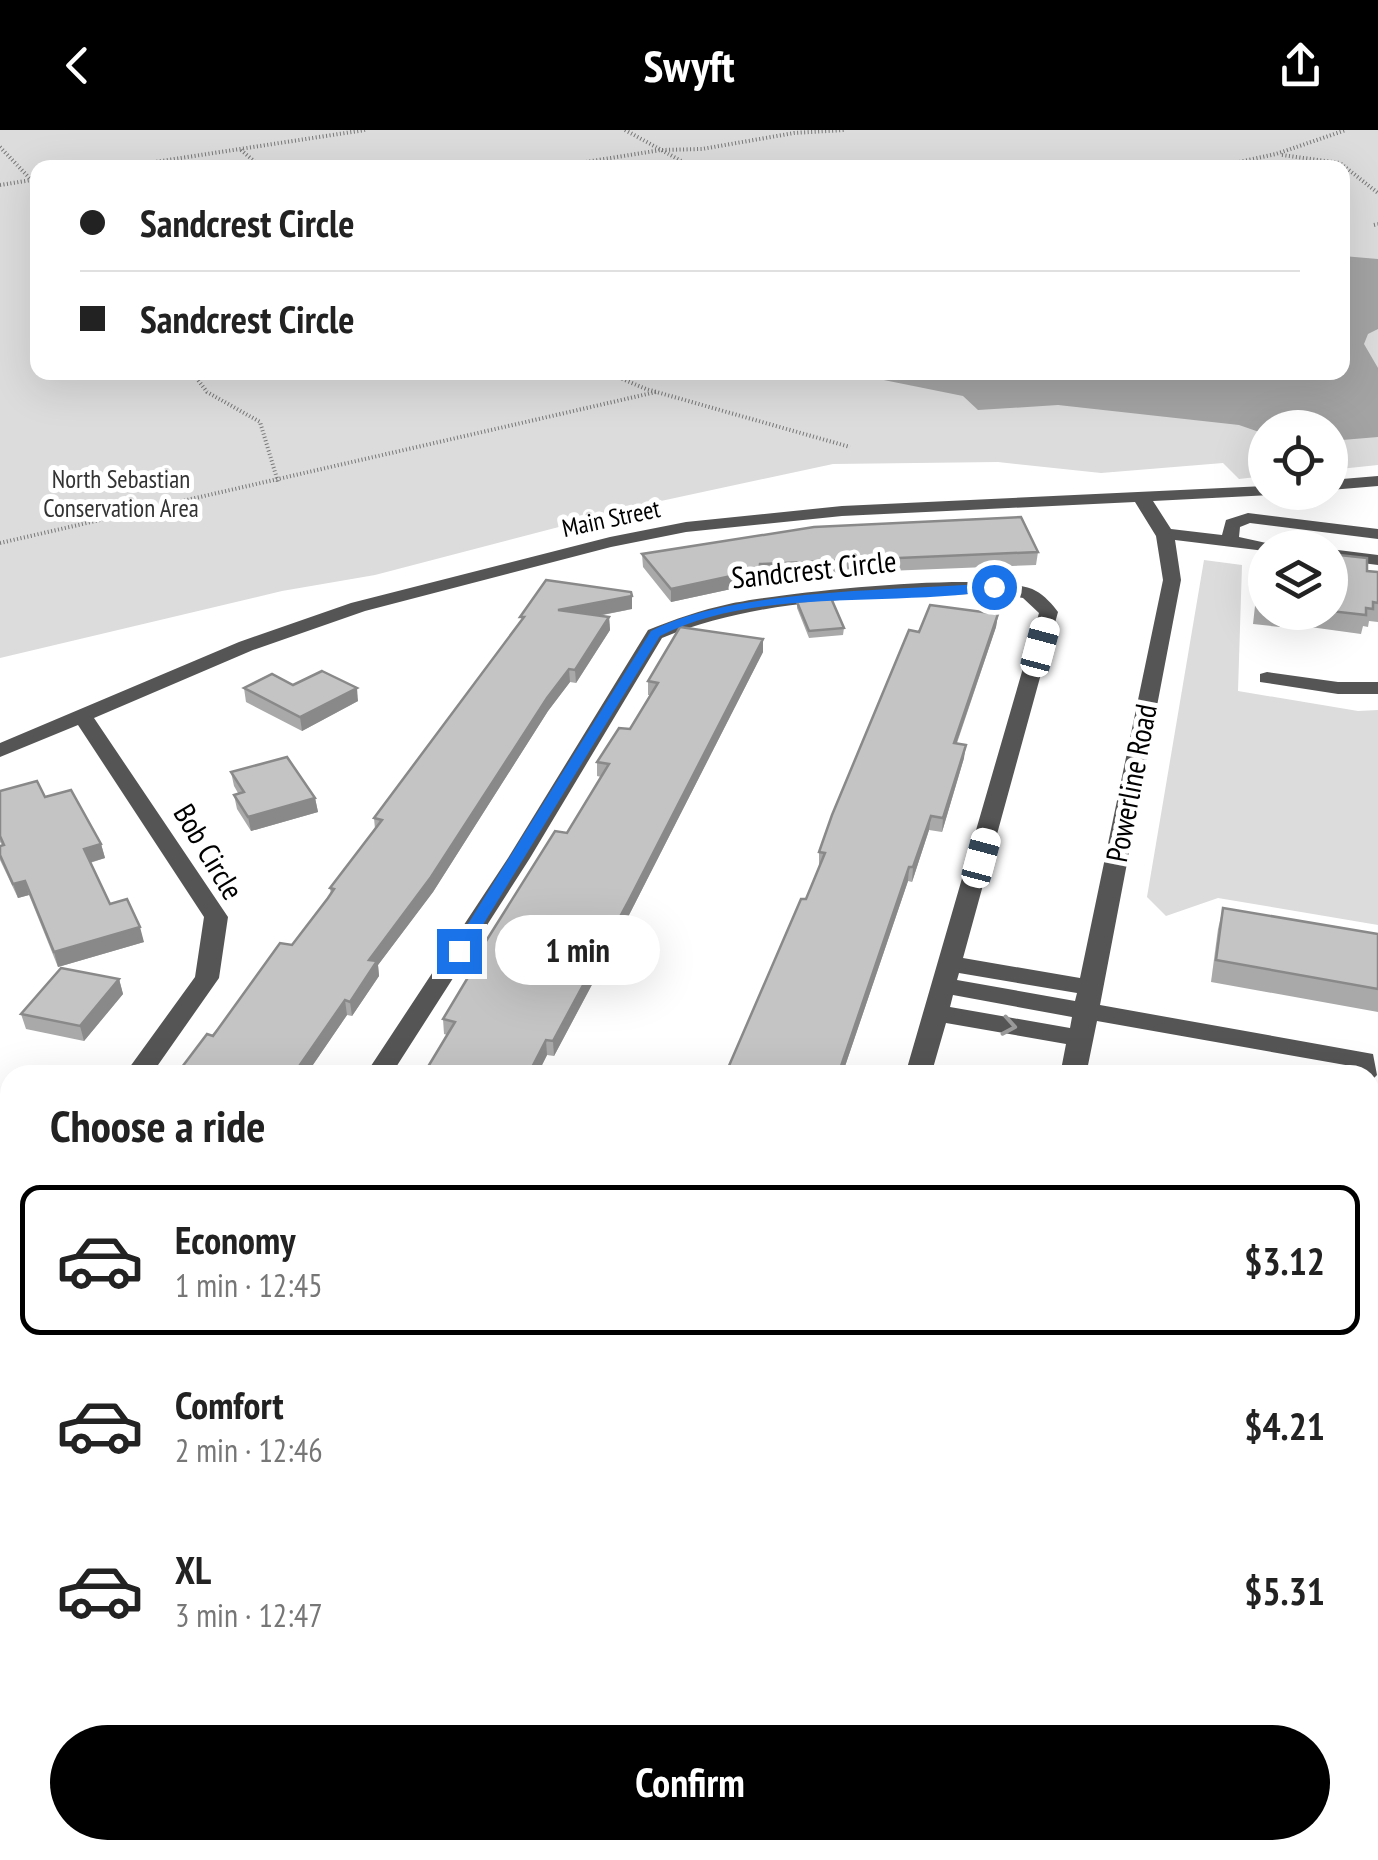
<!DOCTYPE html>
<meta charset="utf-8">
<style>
:root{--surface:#fff;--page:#f6f6f6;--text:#222;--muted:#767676;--line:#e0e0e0;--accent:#000}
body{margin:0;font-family:"PT Sans Narrow",sans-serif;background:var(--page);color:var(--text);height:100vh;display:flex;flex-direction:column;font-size:38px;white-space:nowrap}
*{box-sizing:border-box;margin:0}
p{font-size:32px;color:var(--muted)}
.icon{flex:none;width:55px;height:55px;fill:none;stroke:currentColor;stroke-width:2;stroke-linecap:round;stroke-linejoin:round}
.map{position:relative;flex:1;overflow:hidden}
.side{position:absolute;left:0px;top:935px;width:1380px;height:795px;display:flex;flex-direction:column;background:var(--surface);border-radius:30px 30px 0 0;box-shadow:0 10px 40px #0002}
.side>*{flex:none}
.top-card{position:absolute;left:30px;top:30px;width:1320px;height:220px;border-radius:20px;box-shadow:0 10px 40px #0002;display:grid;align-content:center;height:220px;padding:0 50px;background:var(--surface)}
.buttons{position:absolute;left:1248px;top:280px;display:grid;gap:20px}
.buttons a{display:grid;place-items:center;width:100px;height:100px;border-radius:50%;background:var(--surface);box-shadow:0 10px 40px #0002;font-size:50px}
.end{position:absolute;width:45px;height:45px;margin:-22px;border:12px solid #1a73e8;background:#fff;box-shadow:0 0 0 5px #fff}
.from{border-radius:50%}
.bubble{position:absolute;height:70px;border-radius:35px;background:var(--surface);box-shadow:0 10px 40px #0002;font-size:32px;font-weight:700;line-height:70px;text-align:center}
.car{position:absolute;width:30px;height:60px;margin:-30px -15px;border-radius:12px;box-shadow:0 0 8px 2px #0007;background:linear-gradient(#fff 24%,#345 0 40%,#fff 0 76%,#345 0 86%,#fff 0)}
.top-card b{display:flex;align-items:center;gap:35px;height:95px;font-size:38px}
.top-card b+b{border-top:2px solid var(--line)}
.top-card i{width:25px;height:25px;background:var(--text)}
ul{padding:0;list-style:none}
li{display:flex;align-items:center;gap:30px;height:150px;margin:0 20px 15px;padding:0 30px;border:5px solid transparent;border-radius:20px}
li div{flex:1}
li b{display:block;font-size:38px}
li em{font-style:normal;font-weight:700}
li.current{border-color:var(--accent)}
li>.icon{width:90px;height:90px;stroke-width:1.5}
h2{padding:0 50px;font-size:45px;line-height:120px}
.cta{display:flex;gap:20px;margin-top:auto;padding:20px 50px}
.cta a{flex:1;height:115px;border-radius:60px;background:var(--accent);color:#fff;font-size:40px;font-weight:700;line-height:115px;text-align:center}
header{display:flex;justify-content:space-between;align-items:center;height:130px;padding:0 50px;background:var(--accent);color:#fff;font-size:45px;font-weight:700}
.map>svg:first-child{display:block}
</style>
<header><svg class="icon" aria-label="back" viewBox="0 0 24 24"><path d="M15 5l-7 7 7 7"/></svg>Swyft<svg class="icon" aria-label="share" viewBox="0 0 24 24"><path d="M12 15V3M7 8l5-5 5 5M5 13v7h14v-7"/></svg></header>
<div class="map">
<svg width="1378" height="1730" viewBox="0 0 1378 1730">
<rect width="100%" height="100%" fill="#fff"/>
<g fill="#dcdcdc" fill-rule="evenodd">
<path d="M0,0H1378V335L1330,340V298H1265V346L1239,349L1223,333L1101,343L998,332L833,334L647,374L375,445L282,461L0,528ZM38,38H1342V242H38Z"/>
<polygon points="1204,430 1242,435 1238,561 1358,581 1378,580 1378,795 1218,768 1166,786 1147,767"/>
</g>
<polygon fill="#a3a3a3" points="1343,126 1378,129 1378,199 1368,204 1364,214 1378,238 1378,307 1330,311 1330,298 1265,298 1265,304 1239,295 1058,275 978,280 963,266 849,243 1342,242"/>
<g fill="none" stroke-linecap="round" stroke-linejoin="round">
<g stroke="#777" stroke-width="4" stroke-dasharray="1 2.5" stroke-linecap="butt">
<polyline points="625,0 694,38"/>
<polyline points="0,17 38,57"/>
<polyline points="241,20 262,38"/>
<polyline points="1282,25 1340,33 1378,63"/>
<polyline points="115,38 365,0"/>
<polyline points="548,38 661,20 702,19 794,3 844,0"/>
<polyline points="1212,38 1276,24 1346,0"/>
<polyline points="0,55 38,49"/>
<polyline points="1374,95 1378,94"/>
<polyline points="192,242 207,262 260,292 278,352"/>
<polyline points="606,242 646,259 850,317"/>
<polyline points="0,413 656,262"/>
</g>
<g fill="#555" fill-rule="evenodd">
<polygon points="1378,346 1378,356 1330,360 1330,350"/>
<path d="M1265,356V362L1271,365L1153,371L1171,399L1222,405L1226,390L1248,383L1378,399V409L1250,393L1240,397L1239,407L1289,418H1265V421L1175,410L1181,450L1100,875L1373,924L1377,945L1370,952V945H1351V936L1097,891L1086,945H1060L1066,914L946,893L931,945H905L1039,483L1023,468L994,463C882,468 767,465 662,508L530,728L391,945H365L508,728L648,500C675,489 701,480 729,474C779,463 998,439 1036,461C1044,465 1053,475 1058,482L963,828L1080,848L1163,450L1156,406L1135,372L842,386L686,402L611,417L365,481L253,520L94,588L228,787L219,848L151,945H124L195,847L204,787L78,595L0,627V613L239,512L351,473L610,407L686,392L842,376ZM959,843L1077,863L1075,871L957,850ZM953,865L1072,887L1070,898L950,877Z"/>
<polygon points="1330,419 1378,425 1378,435 1330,429"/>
<polygon points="1267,542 1338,552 1378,552 1378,564 1338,564 1260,552 1260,544"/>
<polygon points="10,1067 10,1089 0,1092 0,1070"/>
<polygon points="1378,1241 1378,1267 1370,1269 1370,1243"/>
<polygon points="1370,1306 1378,1308 1378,1338 1370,1336"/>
<polygon points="10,1702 10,1720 64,1720 68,1730 0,1730 0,1707"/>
<polygon points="1370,1704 1378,1708 1378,1730 1348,1730 1344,1720 1370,1720"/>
<polygon points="899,1720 937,1720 935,1730 897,1730"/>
</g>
</g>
<g fill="#a9a9a9">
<polygon points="1038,422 1036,435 759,446 759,453 671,472 643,437 642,424"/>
<polygon points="1263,422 1265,422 1265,482 1330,482 1330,424 1367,441 1378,442 1378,492 1369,491 1368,497 1363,496 1361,504 1281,493 1280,497 1253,494 1259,440"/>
<polygon points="797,472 844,498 843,505 809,508 797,478"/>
<polygon points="632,479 598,486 609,487 610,500 576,553 570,552 548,581 433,762 378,835 379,846 352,886 347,885 306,945 176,945 292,815 331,764 330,758 375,699 374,688 521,491"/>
<polygon points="998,484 996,497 957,613 964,628 942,702 929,700 912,752 908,751 842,945 725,945 806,769 819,736 819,722 919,502"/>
<polygon points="763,509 763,522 629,785 554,926 547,925 537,945 423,945 447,905 444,904 443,889 467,850 466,843 567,703 601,647 597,646 597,632 630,599 651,565 648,565 648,551"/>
<polygon points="293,555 358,571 302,601 246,572 244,558"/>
<polygon points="231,642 315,668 318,682 251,701 237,679 234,665 238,663 234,656"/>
<polygon points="0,661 45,667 101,714 105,728 90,733 110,774 144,812 58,837 29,765 18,768 0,730 0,716 2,715 0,712"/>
<polygon points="1223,778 1378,804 1378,882 1211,852 1218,799"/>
<polygon points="119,849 123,864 84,911 26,899 21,884"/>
<polygon points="10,1178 10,1284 0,1282 0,1191"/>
<polygon points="0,1446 10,1448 10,1580 1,1578 0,1575 0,1555 3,1550 0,1549"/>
</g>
<g fill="#898989">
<polygon points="759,440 759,453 671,472 671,459"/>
<polygon points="632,466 632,479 559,493 558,480"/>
<polygon points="998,484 996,497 952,626 954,613"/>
<polygon points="609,487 610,500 576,553 575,540"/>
<polygon points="763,509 763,522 629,785 554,926 553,911"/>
<polygon points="569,539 570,552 548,581 433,762 378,835 379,846 352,886 350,872 369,830 547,568"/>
<polygon points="357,558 358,571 302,601 300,587"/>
<polygon points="966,615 964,628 942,702 943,688"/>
<polygon points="315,668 318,682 251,701 248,687"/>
<polygon points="931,686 929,700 912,752 913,737"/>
<polygon points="101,714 105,728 88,733 84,719"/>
<polygon points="909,737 908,751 842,945 838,945"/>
<polygon points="25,751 29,765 18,768 13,754"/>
<polygon points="140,797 144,812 58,837 54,822"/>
<polygon points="119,849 123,864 84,911 80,896"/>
<polygon points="345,870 347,885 306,945 293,945"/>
<polygon points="546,910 547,925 537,945 528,945"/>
</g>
<g fill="#c4c4c4" stroke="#898989" stroke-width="2.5">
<polygon points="1021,387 1038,422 760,434 759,440 671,459 642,424 814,397"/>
<polygon points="1263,422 1265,422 1265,476 1257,475"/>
<polygon points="1330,424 1367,428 1367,441 1378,442 1378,473 1373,472 1373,479 1366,478 1366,485 1330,481"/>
<polygon points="546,450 631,462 632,466 558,480 609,487 575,540 569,539 547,568 431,747 369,830 377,831 350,872 345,870 293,945 176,945 207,904 213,906 280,813 292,815 328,768 334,759 330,758 382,690 374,688 524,487 520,487"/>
<polygon points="831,468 844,498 809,501 797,472"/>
<polygon points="930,475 998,484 954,613 966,615 943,688 931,686 913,737 909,737 838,945 725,945 801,769 806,769 825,723 819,722 832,685 909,500 919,502"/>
<polygon points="680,497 763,509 629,770 553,911 546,910 528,945 423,945 455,892 443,889 470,844 466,843 555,701 567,703 609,634 597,632 619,598 630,599 658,553 648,551"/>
<polygon points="322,541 357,558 300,587 244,558 272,544 293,555"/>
<polygon points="287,627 315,668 248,687 234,665 244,662 231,642"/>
<polygon points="37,651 45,667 71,660 101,714 84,719 110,774 127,769 140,797 54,822 25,751 13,754 0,725 0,716 4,715 0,706 0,661"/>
<polygon points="1223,778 1378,804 1378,859 1216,830"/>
<polygon points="61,838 119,849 80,896 21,884"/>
<polygon points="10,1178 10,1271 0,1268 0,1191"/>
<polygon points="0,1446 10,1448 10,1568 0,1565 0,1555 9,1539 0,1537"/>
</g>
<defs><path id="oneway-chevron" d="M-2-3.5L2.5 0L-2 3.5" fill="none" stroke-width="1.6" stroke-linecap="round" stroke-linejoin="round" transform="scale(2.5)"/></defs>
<use stroke="#999" href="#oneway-chevron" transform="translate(1009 896) rotate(10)"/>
<path fill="#1a73e8" d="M994,453L998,460C891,478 758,456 660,506L467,821L453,824L451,821L651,501C735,458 896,461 994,453Z"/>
<g text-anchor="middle" stroke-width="10" stroke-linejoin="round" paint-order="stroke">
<g font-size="25" fill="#333" stroke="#fff">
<text x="121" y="358">North Sebastian<tspan x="121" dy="29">Conservation Area</tspan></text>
</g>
<g font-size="25" fill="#000" stroke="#fff">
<text transform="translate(611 388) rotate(-12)" y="9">Main Street</text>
</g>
<g font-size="30" fill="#000" stroke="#fff">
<text transform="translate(814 440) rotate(-6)" y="10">Sandcrest Circle</text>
<text transform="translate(1132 653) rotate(-79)" y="10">Powerline Road</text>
<text transform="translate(208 722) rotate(59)" y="10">Bob Circle</text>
</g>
</g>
</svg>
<div class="buttons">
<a><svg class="icon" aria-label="locate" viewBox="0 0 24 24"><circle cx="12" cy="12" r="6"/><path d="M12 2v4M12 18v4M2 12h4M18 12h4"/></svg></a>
<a><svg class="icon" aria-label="layers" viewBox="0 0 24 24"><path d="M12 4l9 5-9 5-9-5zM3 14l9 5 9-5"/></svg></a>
</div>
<i class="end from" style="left:994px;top:457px"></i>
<i class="end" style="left:459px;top:821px"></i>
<div class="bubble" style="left:495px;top:785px;width:165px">1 min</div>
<i class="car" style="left:1040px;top:517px;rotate:15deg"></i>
<i class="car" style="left:981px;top:728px;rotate:15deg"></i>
<div class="top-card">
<b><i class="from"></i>Sandcrest Circle</b>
<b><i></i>Sandcrest Circle</b>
</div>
<section class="side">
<h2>Choose a ride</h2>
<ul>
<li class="current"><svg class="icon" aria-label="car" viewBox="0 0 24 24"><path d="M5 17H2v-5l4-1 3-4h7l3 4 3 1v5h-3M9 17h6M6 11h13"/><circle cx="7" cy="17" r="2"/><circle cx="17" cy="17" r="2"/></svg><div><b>Economy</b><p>1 min · 12:45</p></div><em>$3.12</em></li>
<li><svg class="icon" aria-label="car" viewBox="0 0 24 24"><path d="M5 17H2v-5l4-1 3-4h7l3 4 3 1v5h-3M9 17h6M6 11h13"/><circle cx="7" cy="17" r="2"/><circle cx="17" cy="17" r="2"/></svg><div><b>Comfort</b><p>2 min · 12:46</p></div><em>$4.21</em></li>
<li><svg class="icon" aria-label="car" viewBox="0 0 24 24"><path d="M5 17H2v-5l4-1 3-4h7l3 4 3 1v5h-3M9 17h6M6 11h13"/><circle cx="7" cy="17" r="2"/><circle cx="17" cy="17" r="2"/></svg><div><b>XL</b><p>3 min · 12:47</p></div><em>$5.31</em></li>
</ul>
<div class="cta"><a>Confirm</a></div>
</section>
</div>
